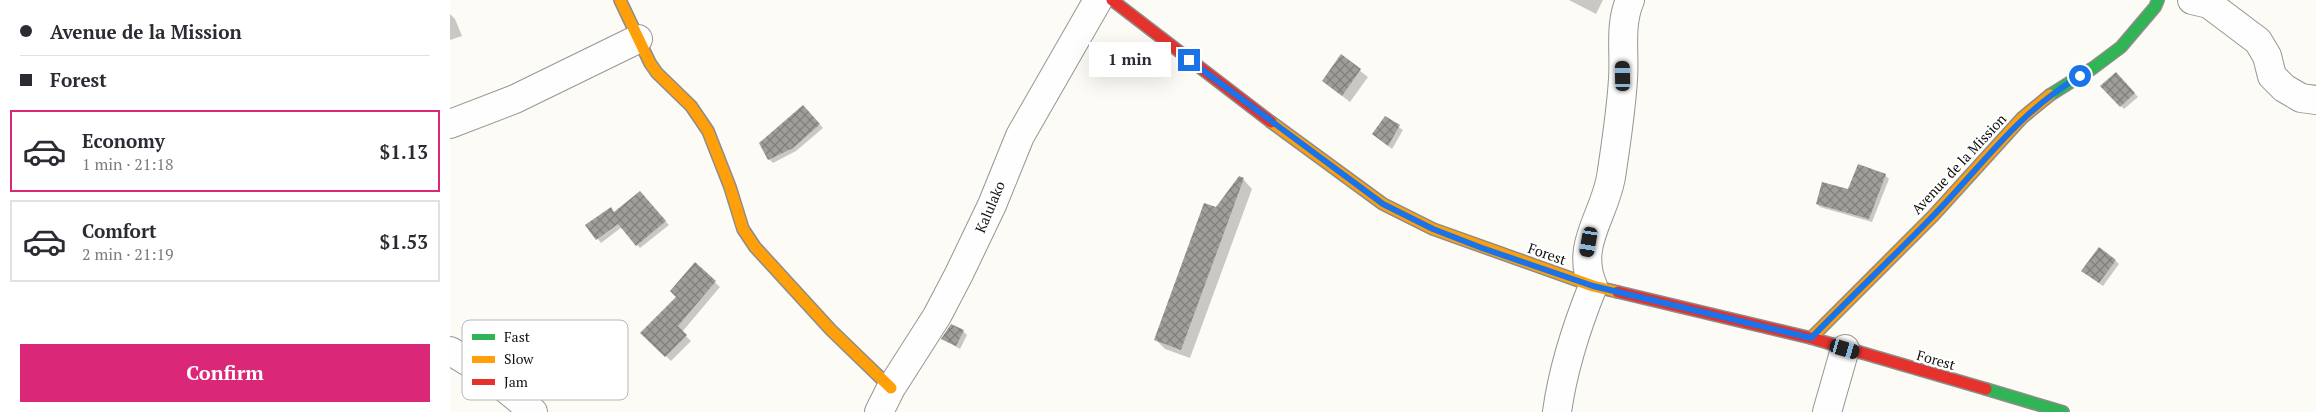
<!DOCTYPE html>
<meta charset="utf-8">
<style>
:root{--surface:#fff;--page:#f2f2f3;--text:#2b2b33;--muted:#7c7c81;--line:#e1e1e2;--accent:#db2777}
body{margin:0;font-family:"PT Serif",serif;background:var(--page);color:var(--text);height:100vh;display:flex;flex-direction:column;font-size:19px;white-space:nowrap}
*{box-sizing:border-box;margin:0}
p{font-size:16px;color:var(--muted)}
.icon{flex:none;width:28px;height:28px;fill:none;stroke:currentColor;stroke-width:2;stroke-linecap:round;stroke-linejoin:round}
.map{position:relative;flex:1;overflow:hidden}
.drawer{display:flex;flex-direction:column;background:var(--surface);width:450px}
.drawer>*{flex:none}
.hud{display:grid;align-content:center;height:110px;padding:0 20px;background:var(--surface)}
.end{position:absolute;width:22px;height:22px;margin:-11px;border:6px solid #1a73e8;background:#fff;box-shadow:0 0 0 2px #fff}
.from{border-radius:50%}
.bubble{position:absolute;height:35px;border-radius:0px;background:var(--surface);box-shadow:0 5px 20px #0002;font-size:16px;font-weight:800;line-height:35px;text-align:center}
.car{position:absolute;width:15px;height:30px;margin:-15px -8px;border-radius:6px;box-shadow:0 0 4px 1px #0007;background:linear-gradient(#222 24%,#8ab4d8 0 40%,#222 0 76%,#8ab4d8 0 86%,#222 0)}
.hud b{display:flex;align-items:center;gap:18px;height:48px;font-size:19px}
.hud b+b{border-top:1px solid var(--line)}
.hud i{width:12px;height:12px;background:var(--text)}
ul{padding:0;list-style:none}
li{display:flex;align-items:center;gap:15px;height:82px;margin:0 10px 8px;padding:0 10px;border:2px solid var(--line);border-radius:0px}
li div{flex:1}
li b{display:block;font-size:19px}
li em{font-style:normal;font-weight:800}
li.current{border-color:var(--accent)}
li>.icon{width:45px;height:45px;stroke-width:1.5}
.button{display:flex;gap:10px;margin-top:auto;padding:10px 20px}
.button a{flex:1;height:58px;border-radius:0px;background:var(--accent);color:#fff;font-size:20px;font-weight:800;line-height:58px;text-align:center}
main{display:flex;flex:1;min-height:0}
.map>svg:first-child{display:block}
</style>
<main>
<section class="drawer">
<div class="hud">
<b><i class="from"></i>Avenue de la Mission</b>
<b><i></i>Forest</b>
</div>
<ul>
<li class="current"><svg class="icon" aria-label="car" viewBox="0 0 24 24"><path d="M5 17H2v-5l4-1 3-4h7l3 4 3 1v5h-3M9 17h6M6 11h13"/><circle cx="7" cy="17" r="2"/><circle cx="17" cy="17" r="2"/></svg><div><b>Economy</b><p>1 min · 21:18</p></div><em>$1.13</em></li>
<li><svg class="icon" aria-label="car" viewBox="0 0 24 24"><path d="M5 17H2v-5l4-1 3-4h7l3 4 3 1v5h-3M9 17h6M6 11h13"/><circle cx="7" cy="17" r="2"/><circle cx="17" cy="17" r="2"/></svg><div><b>Comfort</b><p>2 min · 21:19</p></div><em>$1.53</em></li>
</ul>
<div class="button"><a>Confirm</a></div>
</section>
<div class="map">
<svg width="1866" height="412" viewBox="0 0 1866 412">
<defs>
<pattern id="building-cross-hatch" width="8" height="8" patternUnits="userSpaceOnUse" patternTransform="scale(1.25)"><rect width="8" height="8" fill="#a09e9a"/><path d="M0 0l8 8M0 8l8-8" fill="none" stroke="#817f7c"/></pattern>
</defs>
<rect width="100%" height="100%" fill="#fcfbf5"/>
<g fill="#0003">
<polygon points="1119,0 1153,0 1146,14"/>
<polygon points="0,14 5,19 12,36 0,40"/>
<polygon points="891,56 918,77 900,102 873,81"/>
<polygon points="1666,73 1688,97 1674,109 1652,86"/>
<polygon points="357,110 373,128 346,151 323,163 319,159"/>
<polygon points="935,118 953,130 942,149 927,137"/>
<polygon points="1435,175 1439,179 1422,222 1370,207 1367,204"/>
<polygon points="793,179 802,189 740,358 715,349 706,340 767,208"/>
<polygon points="190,193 219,225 190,248 172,227 151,243 137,225 165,213"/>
<polygon points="1666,261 1669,264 1653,286 1636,274"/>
<polygon points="245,264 270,287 232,332 241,341 221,361 192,333 227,297"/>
<polygon points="513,331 517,335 510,349 492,339"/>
</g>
<g fill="url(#building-cross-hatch)">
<polygon points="891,54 911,69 892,96 872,81"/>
<polygon points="1666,72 1685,93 1670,107 1650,86"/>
<polygon points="353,105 370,124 343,148 318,160 309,143"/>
<polygon points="935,116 950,125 938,146 922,134"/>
<polygon points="1408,164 1436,174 1419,219 1366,204 1372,182 1398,189"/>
<polygon points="789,176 794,178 731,350 704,340 754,203 766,207"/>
<polygon points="190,191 216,221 186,246 168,224 146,240 135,225 161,207 164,212"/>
<polygon points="1649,247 1666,260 1649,283 1631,271"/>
<polygon points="245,262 266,281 228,326 237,335 215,357 190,333 226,297 220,291"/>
<polygon points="501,324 514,330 506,346 491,339"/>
</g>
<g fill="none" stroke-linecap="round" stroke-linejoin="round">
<defs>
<g id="street">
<polyline points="1742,0 1759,4 1808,41 1817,56 1822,76 1834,88 1851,98 1866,100"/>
<polyline points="0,124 65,99 188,39"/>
<path d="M0,351C31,368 57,388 83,412"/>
<polyline points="429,412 441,388 487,316 509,274 542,205 570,136 648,0"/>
<path d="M1107,412C1113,368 1126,328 1143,286C1125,245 1154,217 1161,177C1166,144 1171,112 1173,79C1175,52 1169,26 1180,0"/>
<polyline points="1377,412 1395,349"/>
</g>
<g id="fast">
<polyline points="1600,95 1643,68 1671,47 1705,7 1708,0"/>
<polyline points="1536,389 1613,412"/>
</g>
<g id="slow">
<polyline points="170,0 200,63 207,73 241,106 258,131 280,187 293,229 305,247 381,330 441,388"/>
<polyline points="821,122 933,204 983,229 1143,286 1168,292"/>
<polyline points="1361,338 1483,216 1572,118 1600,95"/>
</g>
<g id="jam">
<polyline points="662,0 821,122"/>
<polyline points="1168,292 1361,338 1536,389"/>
</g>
</defs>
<use href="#street" stroke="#969693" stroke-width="30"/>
<use href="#fast" stroke="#8d8c8a" stroke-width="14"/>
<use href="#slow" stroke="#8d8c8a" stroke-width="14"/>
<use href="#jam" stroke="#8d8c8a" stroke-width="14"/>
<use href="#street" stroke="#fffefe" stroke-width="28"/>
<use href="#fast" stroke="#30b455" stroke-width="11"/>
<use href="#slow" stroke="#ff9f0a" stroke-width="11"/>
<use href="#jam" stroke="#e5322d" stroke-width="11"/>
</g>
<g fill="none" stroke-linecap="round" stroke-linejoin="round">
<path stroke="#1a73e8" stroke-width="6" d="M739,60L933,204L983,229L1032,248L1143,286L1361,338C1401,297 1442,258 1482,217C1533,165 1566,114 1630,76"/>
</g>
<g text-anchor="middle" stroke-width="5" stroke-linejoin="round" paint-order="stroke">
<g font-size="14" fill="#101010" stroke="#fff">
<text transform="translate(1509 164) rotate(-47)" y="5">Avenue de la Mission</text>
<text transform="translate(540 207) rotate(-67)" y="5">Kalulako</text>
<text transform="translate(1097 254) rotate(19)" y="5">Forest</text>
<text transform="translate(1486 360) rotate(16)" y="5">Forest</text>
</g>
</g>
<rect x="12" y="320" width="166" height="80" rx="8" fill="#fff" stroke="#b7b7b7" stroke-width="1"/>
<rect x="22" y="334" width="23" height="6" fill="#30b455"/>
<rect x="22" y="356" width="23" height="7" fill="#ff9f0a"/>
<rect x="22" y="379" width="23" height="6" fill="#e5322d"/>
<g font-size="14" fill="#101010">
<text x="54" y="342">Fast</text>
<text x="54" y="364">Slow</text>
<text x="54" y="387">Jam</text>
</g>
</svg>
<i class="end from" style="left:1630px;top:76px"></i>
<i class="end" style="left:739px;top:60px"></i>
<div class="bubble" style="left:639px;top:42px;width:82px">1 min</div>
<i class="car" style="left:1173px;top:76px;rotate:359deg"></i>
<i class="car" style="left:1139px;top:242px;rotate:190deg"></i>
<i class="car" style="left:1395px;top:349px;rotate:106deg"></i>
</div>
</main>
